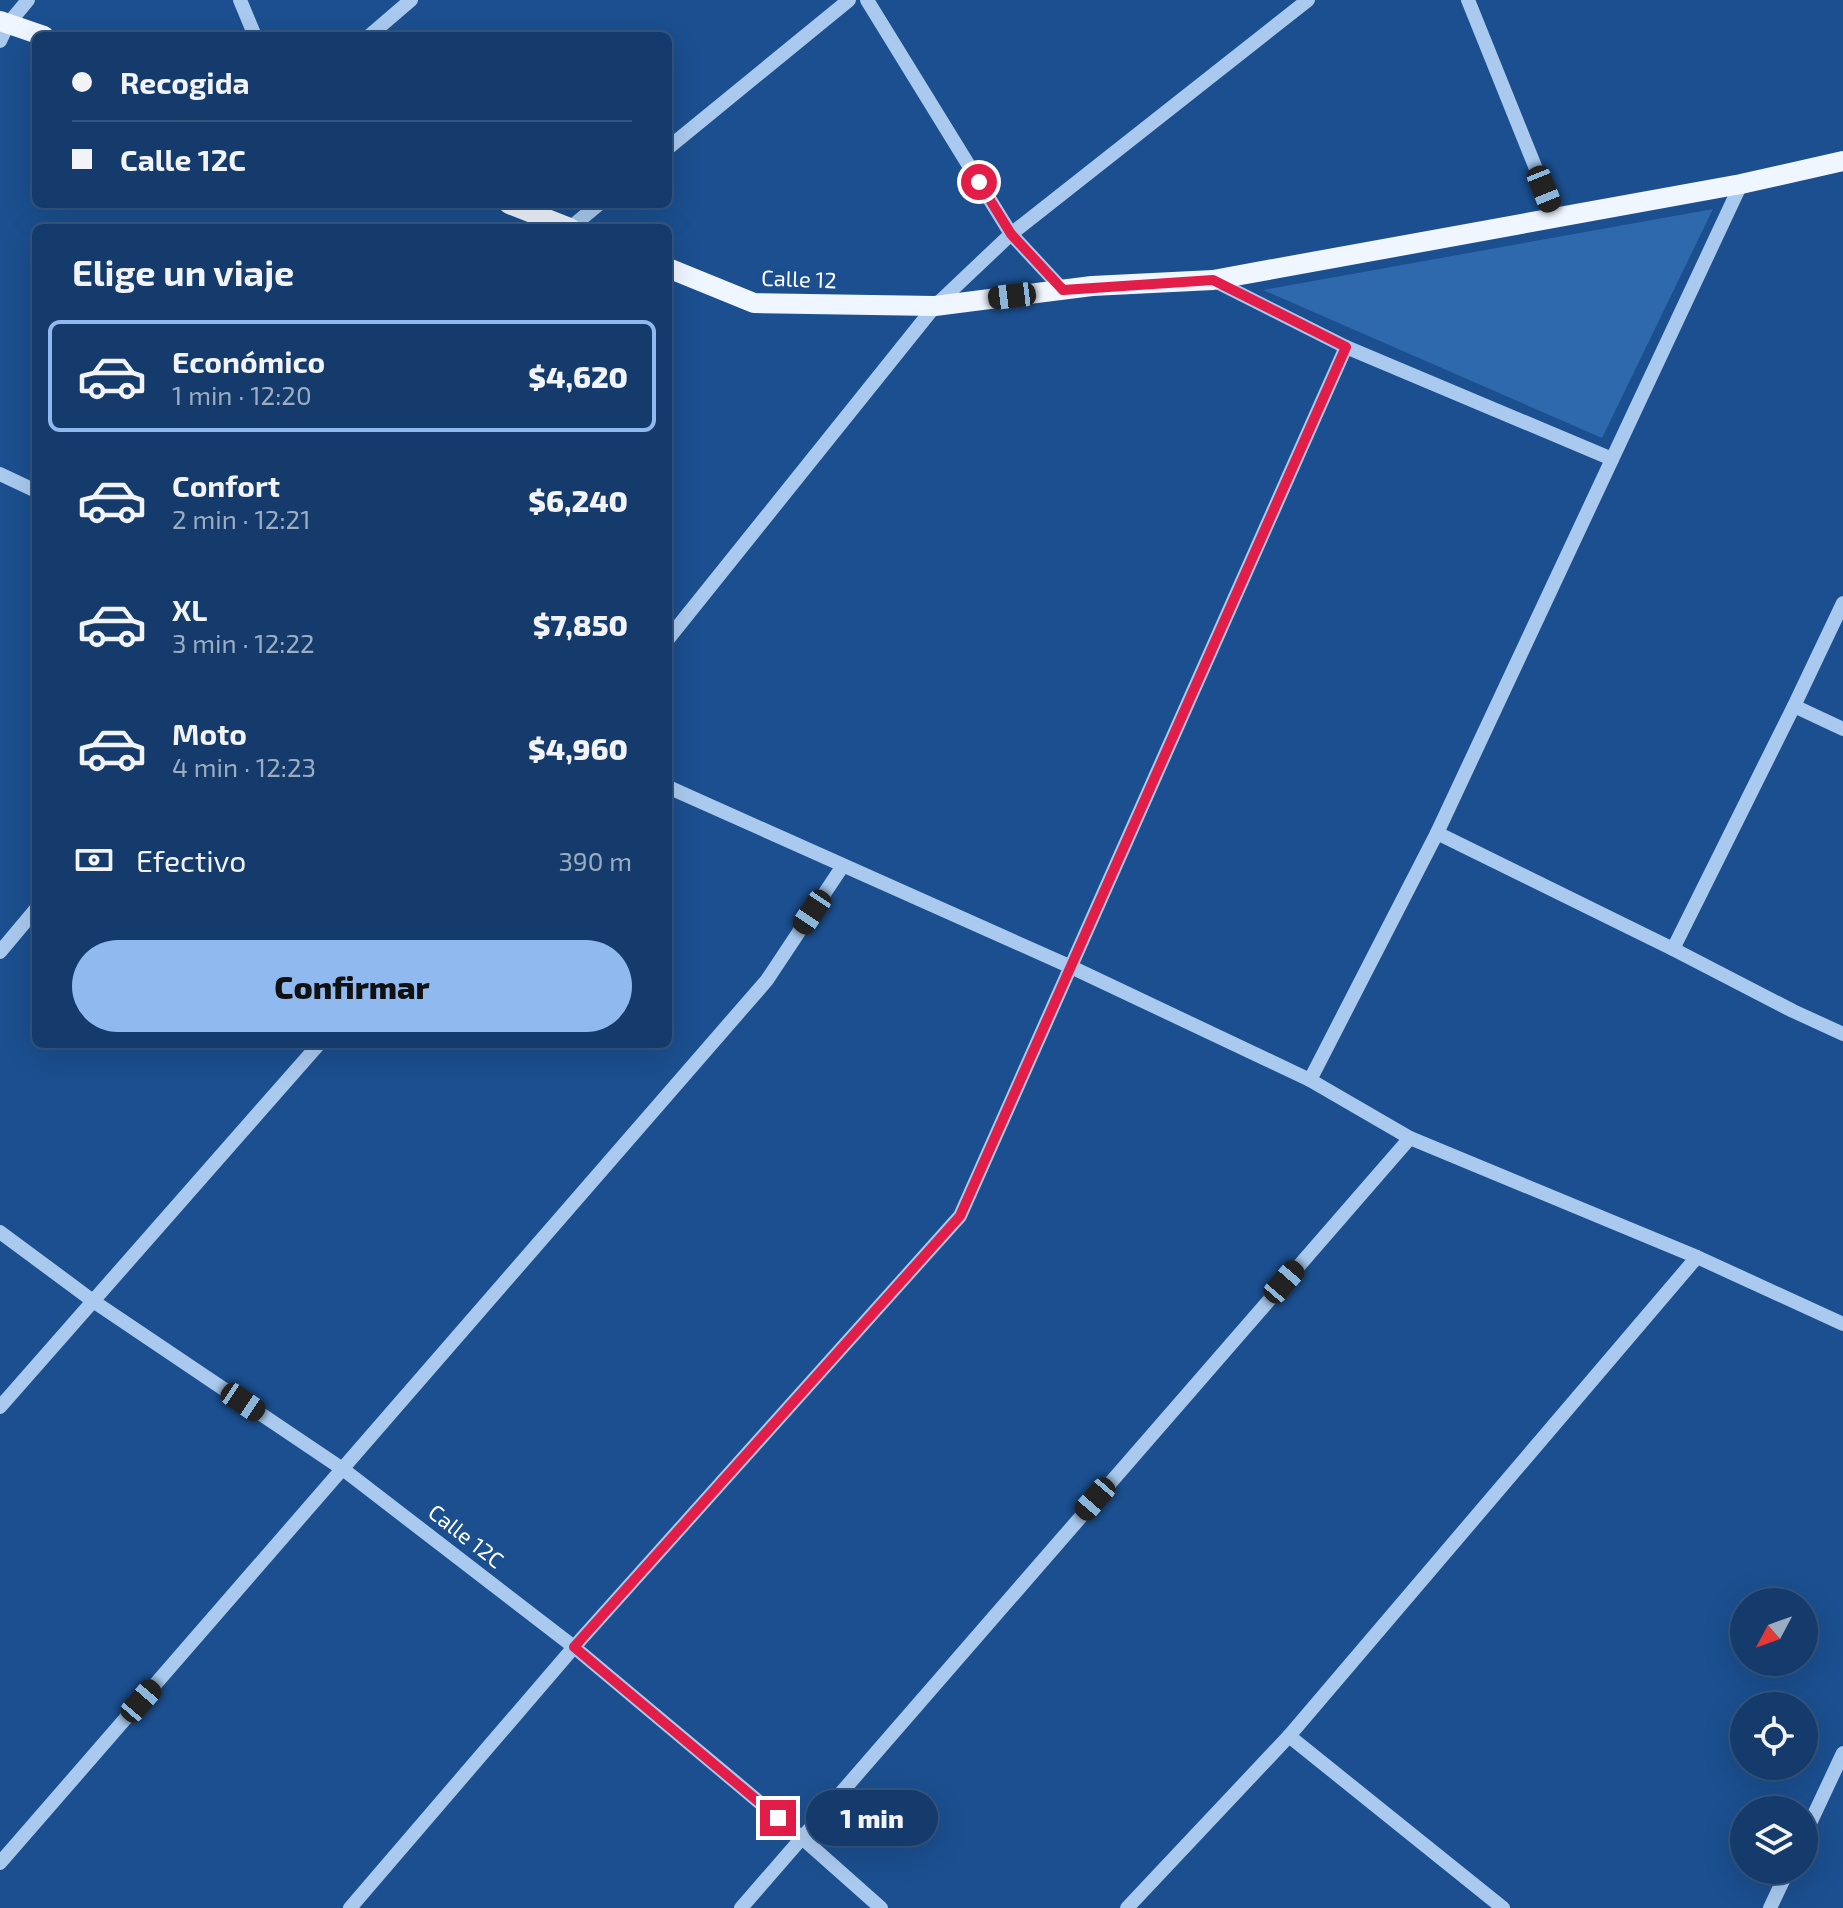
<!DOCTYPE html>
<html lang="es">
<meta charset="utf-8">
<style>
:root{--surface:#143b6b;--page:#1d4271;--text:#f1f3f6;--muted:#9dadc1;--line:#33557e;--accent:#90b9f0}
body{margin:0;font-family:"Exo 2",sans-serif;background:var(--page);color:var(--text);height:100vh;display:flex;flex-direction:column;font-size:30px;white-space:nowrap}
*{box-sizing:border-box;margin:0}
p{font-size:26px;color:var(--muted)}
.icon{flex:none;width:44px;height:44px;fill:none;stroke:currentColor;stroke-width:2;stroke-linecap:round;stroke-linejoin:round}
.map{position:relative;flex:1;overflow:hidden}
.side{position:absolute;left:32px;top:224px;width:640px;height:824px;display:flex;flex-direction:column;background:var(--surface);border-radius:12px;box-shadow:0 8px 32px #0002,0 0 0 2px var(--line)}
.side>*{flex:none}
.hud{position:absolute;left:32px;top:32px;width:640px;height:176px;border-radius:12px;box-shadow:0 8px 32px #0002,0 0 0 2px var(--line);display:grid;align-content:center;height:176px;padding:0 40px;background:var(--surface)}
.needle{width:52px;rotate:229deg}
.buttons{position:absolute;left:1730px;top:1588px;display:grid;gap:16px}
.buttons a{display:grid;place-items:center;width:88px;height:88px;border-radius:50%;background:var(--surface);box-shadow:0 8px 32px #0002,0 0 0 2px var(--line);font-size:40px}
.end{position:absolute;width:36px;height:36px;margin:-18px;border:10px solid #e11d48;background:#fff;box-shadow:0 0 0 4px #fff}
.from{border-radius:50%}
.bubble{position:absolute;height:56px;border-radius:28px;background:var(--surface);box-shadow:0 8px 32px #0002,0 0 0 2px var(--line);font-size:26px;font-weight:800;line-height:56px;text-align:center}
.car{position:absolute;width:24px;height:48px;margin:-24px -12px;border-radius:10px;box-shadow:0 0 6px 2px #0007;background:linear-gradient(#222 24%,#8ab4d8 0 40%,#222 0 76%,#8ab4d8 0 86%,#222 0)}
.hud b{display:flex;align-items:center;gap:28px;height:76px;font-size:30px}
.hud b+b{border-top:2px solid var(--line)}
.hud i{width:20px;height:20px;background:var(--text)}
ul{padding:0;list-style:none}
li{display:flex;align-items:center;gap:24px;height:112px;margin:0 16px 12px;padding:0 24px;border:4px solid transparent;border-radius:12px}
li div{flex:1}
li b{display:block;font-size:30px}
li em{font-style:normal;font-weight:800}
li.selected{border-color:var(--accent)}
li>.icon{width:72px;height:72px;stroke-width:1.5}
h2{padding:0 40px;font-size:36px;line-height:96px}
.pay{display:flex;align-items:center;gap:20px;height:88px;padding:0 40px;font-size:30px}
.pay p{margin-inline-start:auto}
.button{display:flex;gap:16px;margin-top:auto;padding:16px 40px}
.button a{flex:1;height:92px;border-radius:48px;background:var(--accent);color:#111;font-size:32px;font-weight:800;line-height:92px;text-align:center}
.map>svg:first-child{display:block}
</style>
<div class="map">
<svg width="1843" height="1908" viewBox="0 0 1843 1908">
<rect width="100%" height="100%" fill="#1b4f8f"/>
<polygon fill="#2e69ad" points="1713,209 1602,438 1263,290"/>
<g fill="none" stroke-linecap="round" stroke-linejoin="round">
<g stroke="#a9c9ee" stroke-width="14">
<polyline points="240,0 255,36"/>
<polyline points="867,0 1011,234 1063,290"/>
<polyline points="1468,0 1555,216"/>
<polyline points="369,36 411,0"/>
<polyline points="0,41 8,24 28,0"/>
<polyline points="668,148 849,0"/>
<polyline points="570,228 599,204"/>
<polyline points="1213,280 1346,347 1612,459"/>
<polyline points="0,474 36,491"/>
<polyline points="668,639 935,306 1011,234 1308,0"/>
<polyline points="1794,706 1843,729"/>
<polyline points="668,787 1069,966 1310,1080 1410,1138 1697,1257 1843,1324"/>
<polyline points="1437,833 1673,949 1793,1011 1843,1034"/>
<polyline points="1673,949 1794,706 1843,603"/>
<polyline points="0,952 36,909"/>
<polyline points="1310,1080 1437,833 1741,184"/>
<polyline points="0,1232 93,1301 344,1470 574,1647 801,1837 881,1908"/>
<polyline points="0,1407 319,1044"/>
<polyline points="1289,1736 1503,1908"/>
<polyline points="1804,1836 1843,1753"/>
<polyline points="0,1863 767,980 842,867"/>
<polyline points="350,1908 574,1647 960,1216 1346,347"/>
<polyline points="741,1908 1410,1138"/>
<polyline points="1127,1908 1289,1736 1697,1257"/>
<polyline points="1770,1908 1788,1870"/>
</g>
<g stroke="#f0f6ff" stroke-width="20">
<polyline points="0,21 44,36"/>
<polyline points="509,204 570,228"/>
<polyline points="668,268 754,303 935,306 1092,286 1213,280 1741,184 1843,161"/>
</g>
</g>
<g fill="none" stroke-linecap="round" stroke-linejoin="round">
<polyline stroke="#e11d48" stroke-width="10" points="778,1818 574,1647 960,1216 1346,347 1213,280 1063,290 1011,234 979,182"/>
</g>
<g text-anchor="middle" stroke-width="8" stroke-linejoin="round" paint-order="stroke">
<g font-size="22" fill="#fff" stroke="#1b4f8f">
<text transform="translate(799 279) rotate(2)" y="8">Calle 12</text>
<text transform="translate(466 1536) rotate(38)" y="8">Calle 12C</text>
</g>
</g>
</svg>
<div class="buttons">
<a><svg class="needle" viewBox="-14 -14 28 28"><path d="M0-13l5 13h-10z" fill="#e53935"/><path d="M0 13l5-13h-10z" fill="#9dadc1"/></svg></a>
<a><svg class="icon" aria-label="locate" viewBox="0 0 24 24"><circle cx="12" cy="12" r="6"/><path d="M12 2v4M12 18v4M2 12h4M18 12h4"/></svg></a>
<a><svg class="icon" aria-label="layers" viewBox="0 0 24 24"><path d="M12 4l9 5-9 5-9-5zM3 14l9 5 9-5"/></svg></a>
</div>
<i class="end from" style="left:979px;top:182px"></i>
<i class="end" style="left:778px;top:1818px"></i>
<div class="bubble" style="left:806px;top:1790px;width:132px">1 min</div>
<i class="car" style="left:1544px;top:189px;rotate:158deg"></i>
<i class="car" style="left:1012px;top:296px;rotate:263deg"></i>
<i class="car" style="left:812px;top:912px;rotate:214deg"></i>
<i class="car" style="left:1284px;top:1282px;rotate:41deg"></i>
<i class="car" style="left:243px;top:1402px;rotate:124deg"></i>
<i class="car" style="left:1095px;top:1499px;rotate:221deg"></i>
<i class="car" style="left:141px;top:1701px;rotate:41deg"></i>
<div class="hud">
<b><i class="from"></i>Recogida</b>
<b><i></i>Calle 12C</b>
</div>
<section class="side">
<h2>Elige un viaje</h2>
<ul>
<li class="selected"><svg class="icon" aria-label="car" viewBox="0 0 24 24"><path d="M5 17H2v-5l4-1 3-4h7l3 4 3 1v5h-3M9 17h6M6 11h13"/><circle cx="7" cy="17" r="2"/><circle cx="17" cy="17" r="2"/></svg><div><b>Económico</b><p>1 min · 12:20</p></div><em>$4,620</em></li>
<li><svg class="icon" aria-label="car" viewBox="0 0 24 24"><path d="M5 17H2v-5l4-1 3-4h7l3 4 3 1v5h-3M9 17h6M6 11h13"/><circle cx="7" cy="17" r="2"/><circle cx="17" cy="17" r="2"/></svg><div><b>Confort</b><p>2 min · 12:21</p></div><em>$6,240</em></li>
<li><svg class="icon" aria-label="car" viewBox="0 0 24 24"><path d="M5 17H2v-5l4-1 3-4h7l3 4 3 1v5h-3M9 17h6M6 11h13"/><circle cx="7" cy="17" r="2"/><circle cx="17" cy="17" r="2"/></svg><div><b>XL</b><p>3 min · 12:22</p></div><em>$7,850</em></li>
<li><svg class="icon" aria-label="car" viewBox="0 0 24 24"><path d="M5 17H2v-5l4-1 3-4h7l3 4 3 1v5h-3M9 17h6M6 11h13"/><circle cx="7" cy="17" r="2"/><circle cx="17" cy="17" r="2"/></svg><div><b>Moto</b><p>4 min · 12:23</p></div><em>$4,960</em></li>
</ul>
<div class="pay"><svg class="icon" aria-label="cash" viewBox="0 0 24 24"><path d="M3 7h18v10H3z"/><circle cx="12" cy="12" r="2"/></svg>Efectivo<p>390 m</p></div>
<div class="button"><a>Confirmar</a></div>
</section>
</div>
